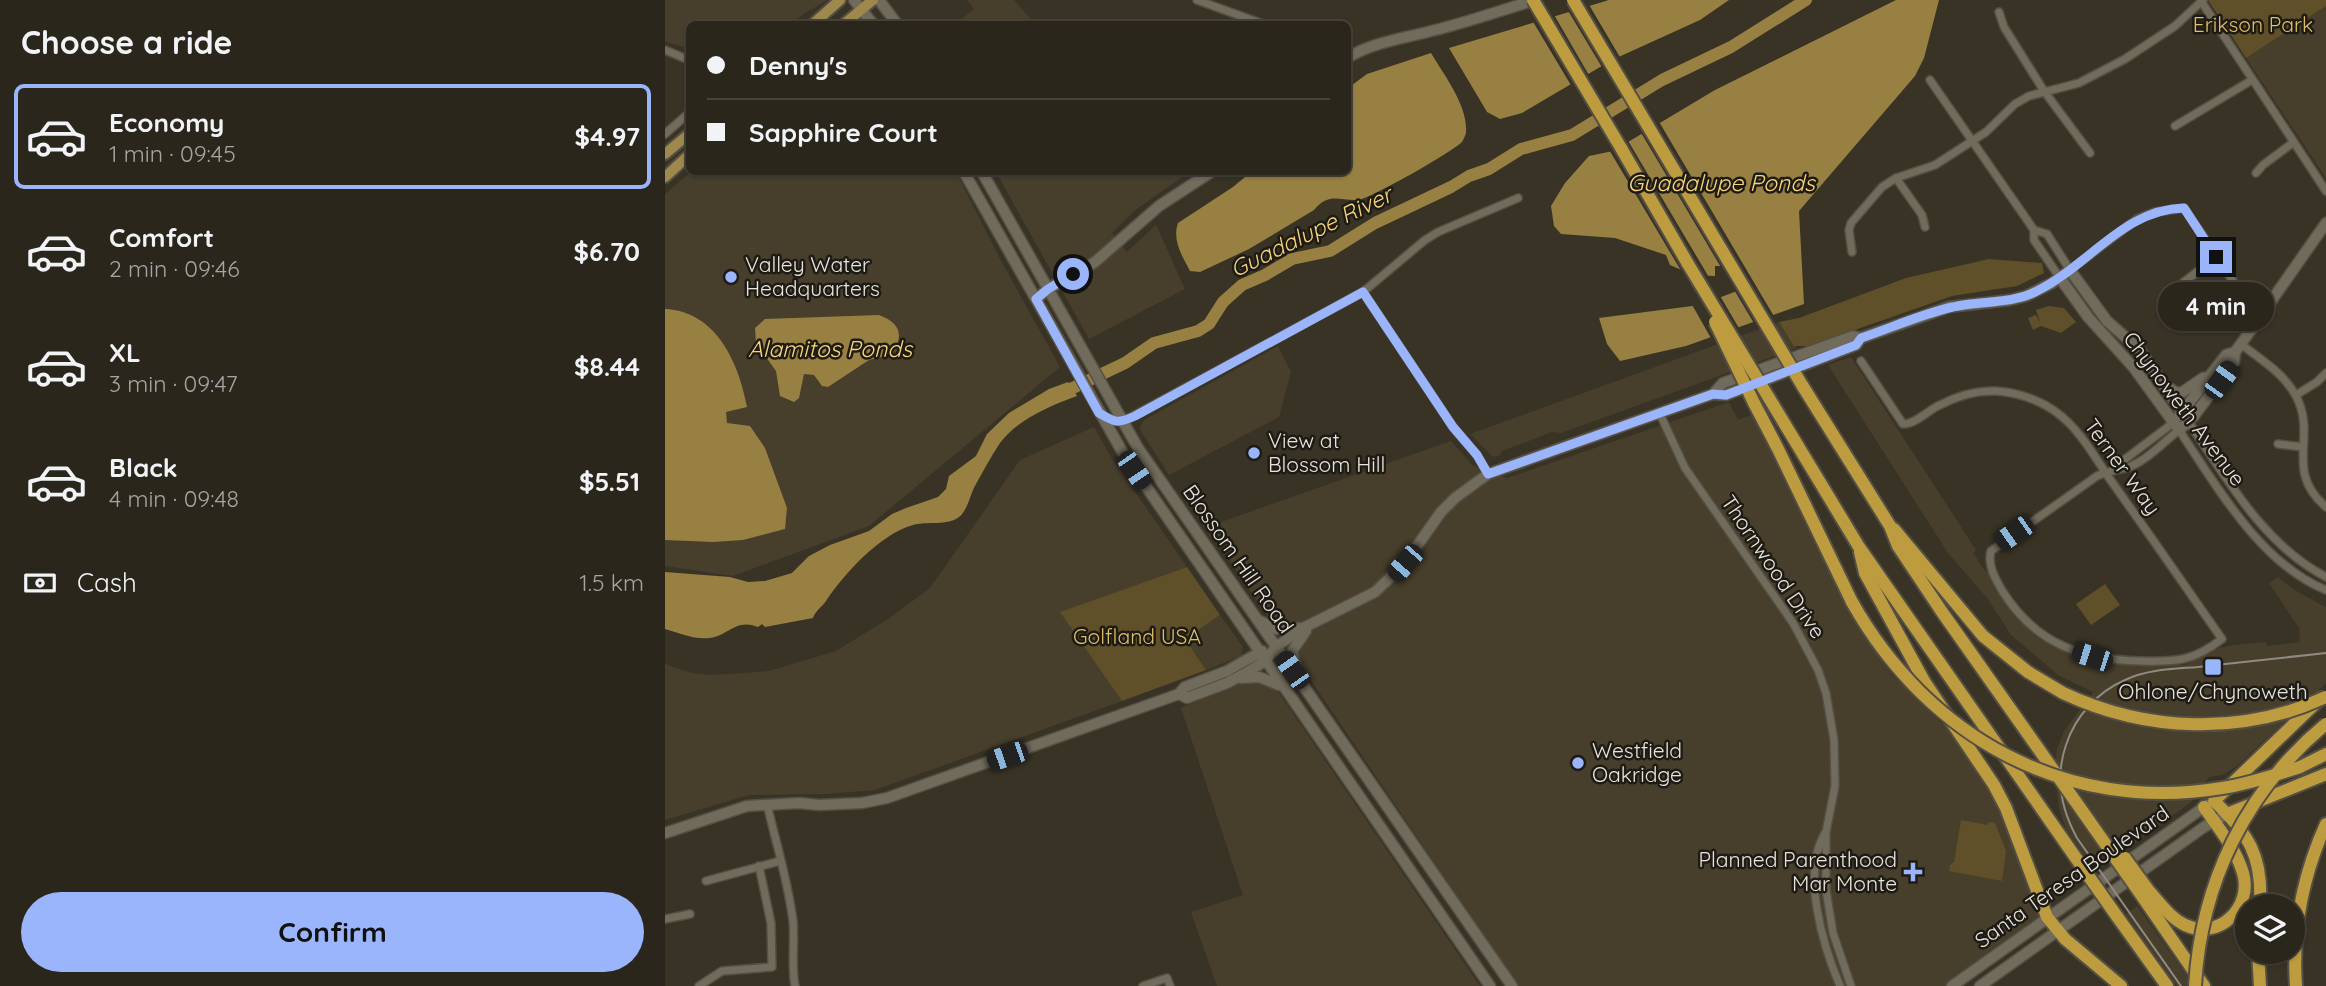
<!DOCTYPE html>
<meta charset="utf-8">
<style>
:root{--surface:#2b261c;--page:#373229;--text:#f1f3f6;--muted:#a6a5a3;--line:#47433b;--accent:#9bb5fd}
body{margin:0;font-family:Quicksand,sans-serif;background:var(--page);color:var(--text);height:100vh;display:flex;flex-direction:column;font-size:26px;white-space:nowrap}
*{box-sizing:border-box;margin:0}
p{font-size:23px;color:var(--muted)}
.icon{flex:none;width:38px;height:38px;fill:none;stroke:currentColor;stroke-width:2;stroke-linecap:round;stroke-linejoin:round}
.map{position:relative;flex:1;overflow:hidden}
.side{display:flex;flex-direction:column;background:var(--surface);width:665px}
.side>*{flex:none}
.banner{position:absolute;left:21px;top:21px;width:665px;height:154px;border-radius:10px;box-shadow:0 2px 5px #0004,0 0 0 2px var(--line);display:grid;align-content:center;height:154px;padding:0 21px;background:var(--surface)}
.tools{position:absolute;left:1570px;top:894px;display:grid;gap:14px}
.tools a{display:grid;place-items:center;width:70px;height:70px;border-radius:50%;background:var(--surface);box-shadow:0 2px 5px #0004,0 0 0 2px var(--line);font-size:35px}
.end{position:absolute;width:32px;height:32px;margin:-16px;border:9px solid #9bb5fd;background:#111;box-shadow:0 0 0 4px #111}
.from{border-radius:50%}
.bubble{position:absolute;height:49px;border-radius:24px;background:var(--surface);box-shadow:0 2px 5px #0004,0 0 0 2px var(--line);font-size:23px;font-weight:800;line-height:49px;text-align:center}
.car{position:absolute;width:21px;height:42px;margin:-21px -10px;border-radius:9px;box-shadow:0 0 5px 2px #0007;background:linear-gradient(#222 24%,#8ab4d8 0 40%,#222 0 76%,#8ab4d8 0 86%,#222 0)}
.banner b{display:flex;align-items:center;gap:24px;height:66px;font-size:26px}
.banner b+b{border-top:2px solid var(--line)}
.banner i{width:18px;height:18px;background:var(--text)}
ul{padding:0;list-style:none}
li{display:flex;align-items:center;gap:21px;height:105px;margin:0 14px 10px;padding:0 7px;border:4px solid transparent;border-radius:10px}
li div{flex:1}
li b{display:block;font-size:26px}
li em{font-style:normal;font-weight:800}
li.selected{border-color:var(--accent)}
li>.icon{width:63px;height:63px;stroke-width:1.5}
h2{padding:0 21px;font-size:32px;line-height:84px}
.pay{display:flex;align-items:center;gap:18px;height:77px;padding:0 21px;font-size:26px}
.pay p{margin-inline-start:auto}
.cta{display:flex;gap:14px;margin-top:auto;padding:14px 21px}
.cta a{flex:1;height:80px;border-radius:42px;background:var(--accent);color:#111;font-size:28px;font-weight:800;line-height:80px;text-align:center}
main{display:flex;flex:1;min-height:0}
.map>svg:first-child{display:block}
</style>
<main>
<section class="side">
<h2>Choose a ride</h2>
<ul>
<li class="selected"><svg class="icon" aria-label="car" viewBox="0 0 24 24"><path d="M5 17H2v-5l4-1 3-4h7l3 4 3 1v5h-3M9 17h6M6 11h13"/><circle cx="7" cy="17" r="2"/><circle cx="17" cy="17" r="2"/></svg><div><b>Economy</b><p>1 min · 09:45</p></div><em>$4.97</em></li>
<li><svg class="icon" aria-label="car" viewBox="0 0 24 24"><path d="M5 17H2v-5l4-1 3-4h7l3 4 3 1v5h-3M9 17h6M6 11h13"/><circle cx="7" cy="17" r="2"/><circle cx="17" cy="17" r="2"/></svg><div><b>Comfort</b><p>2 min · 09:46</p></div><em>$6.70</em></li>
<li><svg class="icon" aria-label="car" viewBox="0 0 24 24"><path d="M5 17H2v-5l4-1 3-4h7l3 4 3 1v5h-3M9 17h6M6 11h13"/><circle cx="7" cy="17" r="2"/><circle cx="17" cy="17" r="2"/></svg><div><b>XL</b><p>3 min · 09:47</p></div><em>$8.44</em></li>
<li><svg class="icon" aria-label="car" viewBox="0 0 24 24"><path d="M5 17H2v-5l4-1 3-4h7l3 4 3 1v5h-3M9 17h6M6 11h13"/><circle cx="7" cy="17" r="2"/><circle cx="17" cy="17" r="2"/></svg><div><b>Black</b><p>4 min · 09:48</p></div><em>$5.51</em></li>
</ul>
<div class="pay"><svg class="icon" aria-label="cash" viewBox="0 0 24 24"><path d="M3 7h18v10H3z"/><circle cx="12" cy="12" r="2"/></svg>Cash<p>1.5 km</p></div>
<div class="cta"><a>Confirm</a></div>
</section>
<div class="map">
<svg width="1661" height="986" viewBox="0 0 1661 986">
<rect width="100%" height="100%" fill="#393326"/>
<g fill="#473f2c">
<polygon points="0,0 163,0 140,13 126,24 24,24 24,49 0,41"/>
<polygon points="302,0 349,0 370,24 291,24 309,9"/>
<polygon points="1661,6 1661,178 1581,58"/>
<polygon points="26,172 291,172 334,257 395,367 204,526 68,576 0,566 0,194"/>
<polygon points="331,172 523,173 469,211 447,233 462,252 491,225 520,289 424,339"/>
<polygon points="1114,322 1132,348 896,433 887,432 837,451 835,455 828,457 805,434"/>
<polygon points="613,346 626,372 614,417 504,475 476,431 475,427 479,420"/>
<polygon points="1186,357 1311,550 1308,553 1320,571 1323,570 1346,609 1363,627 1383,642 1399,651 1432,661 1500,665 1521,665 1549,649 1570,645 1601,642 1602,646 1635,642 1634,628 1604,583 1613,577 1629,590 1661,607 1661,683 1573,765 1558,775 1544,777 1525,803 1463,848 1434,856 1424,862 1401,829 1394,808 1389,767 1392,749 1399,731 1428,692 1393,675 1346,635 1323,599 1283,553 1163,365"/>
<polygon points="1064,402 1073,420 1088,414 1115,448 1180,605 1227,675 1281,727 1329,785 1382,917 1287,986 853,986 542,527 786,441 807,465 842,478"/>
<polygon points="429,427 446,457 522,567 396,612 457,701 210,790 159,794 84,795 0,820 0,664 27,673 44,675 78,673 104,671 171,651 223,619 265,588 355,460"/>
<polygon points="555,615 578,647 576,656 541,670 520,639"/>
<polygon points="583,680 603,682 614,693 815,986 552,986 526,912 578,895 516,708"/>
<polygon points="1472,906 1529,986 1512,986 1461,914"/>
</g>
<g fill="#5f5029">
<polygon points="1543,0 1661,0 1661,6 1581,58"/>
<polygon points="1324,259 1377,263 1379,273 1352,286 1287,296 1144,346 1129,346 1114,322 1134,318 1241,278"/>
<polygon points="1384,306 1399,308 1411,322 1396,333 1376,326 1368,330 1363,318 1371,315 1375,322 1371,310"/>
<polygon points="522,567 555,615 520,639 541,670 457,701 395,612"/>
<polygon points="1440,584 1455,605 1426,625 1411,604"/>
<polygon points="1296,820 1323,825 1324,822 1330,823 1341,851 1337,881 1284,871 1285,865 1289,862"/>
</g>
<g fill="#978042">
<polygon points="944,0 1064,0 1035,20 947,60 857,113 835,119 822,112 784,48"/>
<path d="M1231,0H1274L1259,58L1250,76L1134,211L1139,304L1021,346L955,361L942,344L934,318L1035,305L1080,288L1086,277C1076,268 1062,266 1050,266V276L1028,275L1005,265L1001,255L950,238L896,234L889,226L886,206L900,183L924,156L948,151L1050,90Z"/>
<path d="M766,53C779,75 803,106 801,132C801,135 798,140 797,142C787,152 705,199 693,200C674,201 664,192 649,210L584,249L535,272L525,271C517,256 507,240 513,223L568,187L586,172H682L683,88L702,74Z"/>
<path d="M0,309C51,311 74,363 82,407L61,412L62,423L85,426L100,448L122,508L120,529L78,540L48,542L0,540Z"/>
<path d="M214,315C235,323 239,334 228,354L204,360L163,387L157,386L149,375L139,374L134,398L129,402L115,396L111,371L91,343L90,328L100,319Z"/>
<path d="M403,382L412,396C386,405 352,420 335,443C326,456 319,470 311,484C305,494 303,510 294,517C283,526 262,521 248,525C215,534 179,574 161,601C156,608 150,611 148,618L100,627L97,624L93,627C71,618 64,635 45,638C29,640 15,633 0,629V572L65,577L83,582L100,581L127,573L144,556L165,545L204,531L227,514L241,508L273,497L281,489L284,476L311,456L322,434L344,413L384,389Z"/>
</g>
<g fill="#393326">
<polygon points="923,3 956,59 938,69 902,9"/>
<polygon points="888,13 925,77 907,87 867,20"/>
<polygon points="993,120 1110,318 1090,325 1068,288 1077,285 1081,277 1078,274 1057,269 975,131"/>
<polygon points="962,139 1045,279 1027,278 1018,274 943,148"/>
<polygon points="1054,294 1075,330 1047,340 1026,303"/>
</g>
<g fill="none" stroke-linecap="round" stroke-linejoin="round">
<polyline stroke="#978042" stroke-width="12" points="393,395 460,363 489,343 533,331 544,324 558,302 577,285 600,275 627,259 665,251 710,223 786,187 804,176 824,169 856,149 907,135 997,80 1066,47 1141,0"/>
<defs>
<g id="street">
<polyline points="532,0 598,24"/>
<polyline points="1536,1 1661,191"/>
<polyline points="1334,12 1339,27 1379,91 1425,153"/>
<polyline points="0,50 24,60"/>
<polyline points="1265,80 1369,230 1369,240 1395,278"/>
<polyline points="1510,126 1587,80"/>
<polyline points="0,134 24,113"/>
<polyline points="1591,173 1598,165 1629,142"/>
<polyline points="1231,178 1257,215 1260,227"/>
<polyline points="1369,230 1382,234 1405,270 1472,219 1490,212 1519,208 1582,302"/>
<polyline points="1187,252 1184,230 1186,223 1217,187 1231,178 1270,165 1321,132 1350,104 1364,96 1414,83 1460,59 1510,26 1538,0"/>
<polyline points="698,292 788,427 812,455 823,474"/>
<polyline points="1504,297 1519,282 1551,257"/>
<path d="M1576,344C1596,360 1619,373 1631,396C1653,438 1618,470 1661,507"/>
<path d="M1196,361L1238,424C1251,424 1263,410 1275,405C1292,396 1312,390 1331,391C1351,392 1375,400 1391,412C1415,429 1430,458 1447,482C1484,534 1521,587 1557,639C1528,661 1513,662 1476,661C1417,660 1371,644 1338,592C1331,580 1322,566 1326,551L1432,476C1443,471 1454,470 1464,467C1482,460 1499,442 1514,430C1552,487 1596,564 1661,590"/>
<polyline points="1631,395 1652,382 1661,373"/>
<polyline points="994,412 1020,468 1128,623 1153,670 1161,693 1169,740 1170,786 1161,832 1161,890 1168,933 1186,986"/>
<path d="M1523,421C1562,479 1598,544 1661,577"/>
<polyline points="457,422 698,292 760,240 773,232 853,198"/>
<polyline points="1613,444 1638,447"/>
<polyline points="1453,468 1459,460 1508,423"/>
<path d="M102,804C111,843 123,881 128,921C130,942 126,965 130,986"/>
<path d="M1160,833C1136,873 1158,946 1175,986"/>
<polyline points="41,881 115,861"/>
<polyline points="0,919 25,914"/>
<polyline points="34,986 57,971 107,967 106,923 94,866"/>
<polyline points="478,986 502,978 505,986"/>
</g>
<g id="secondary">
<polyline points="189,0 208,24"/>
<polyline points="214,0 232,24"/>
<path d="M682,58C708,42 737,39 766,31C801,23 836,10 871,0"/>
<polyline points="299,172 458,453 825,986"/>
<polyline points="317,172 473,448 847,986"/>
<polyline points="1395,278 1423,317 1469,368 1514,430 1529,416 1569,362 1570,352"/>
<polyline points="371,299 383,289 430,262 494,206 546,172"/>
<polyline points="1501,386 1510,392 1516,393 1538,378 1546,377"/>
<polyline points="1048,394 1058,383 1188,336 1196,338 1284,307 1345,300 1361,296 1387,283 1405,270 1442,321 1475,350 1523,421"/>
<polyline points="1514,416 1561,355 1570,352 1576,344 1661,223"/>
<polyline points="595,621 611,629 638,628"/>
<polyline points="632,670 627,651 641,631"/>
<polyline points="575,678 594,677 614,685"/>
<polyline points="514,694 522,698 562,683 581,673 600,661 611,647 638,628 710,592 740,563 776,512 790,498 823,474 1048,394 1061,395 1191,345 1196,338"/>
<polyline points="0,833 82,806 134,803 154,805 197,803 222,798 514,694 520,687 562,671 597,651"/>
<polyline points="1287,986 1542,805"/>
<polyline points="1315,986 1539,827 1562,814"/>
</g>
<g id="primary">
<polyline points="148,24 175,0"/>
<polyline points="179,24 208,0"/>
<polyline points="0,154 24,134"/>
<polyline points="0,177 24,155"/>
</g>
<g id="highway">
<polyline points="956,148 1023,264"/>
<polyline points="1137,385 1225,526 1233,546 1277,612 1394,778"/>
<polyline points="1104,398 1194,547 1420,871"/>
<polyline points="1089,403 1113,449 1187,602"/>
<polyline points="1229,529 1318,636 1363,672 1398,693"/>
<polyline points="1195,552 1200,573 1259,681 1329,785 1341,808 1382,917 1400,939 1456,986"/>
<polyline points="1635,767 1661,754"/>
<polyline points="1562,814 1661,774"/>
<path d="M1484,891C1495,903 1505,918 1520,925C1554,941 1588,907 1578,873C1571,849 1553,827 1539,807"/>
<polyline points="1477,896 1539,986"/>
<path d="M1595,906C1598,857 1584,834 1549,801L1656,698"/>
<polyline points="1451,915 1502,986"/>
<polyline points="1593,952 1595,986"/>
<path d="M1631,986C1627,929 1638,875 1661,824"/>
</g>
</defs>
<use href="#street" stroke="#544f44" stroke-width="10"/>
<use href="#secondary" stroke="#544f44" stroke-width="13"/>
<use href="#primary" stroke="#544f44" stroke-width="14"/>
<use href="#highway" stroke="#544f44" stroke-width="16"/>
<use href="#street" stroke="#716b5c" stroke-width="7"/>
<use href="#secondary" stroke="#716b5c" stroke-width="10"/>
<use href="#primary" stroke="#9f884b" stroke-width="10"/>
<use href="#highway" stroke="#bd9b3f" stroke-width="12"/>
<path stroke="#908b81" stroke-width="2" d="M1516,986L1412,838C1396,809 1390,777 1401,745C1410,717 1432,692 1460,680C1483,669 1509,669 1533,667C1576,662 1618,658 1661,653"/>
<defs>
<g id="highway-bridge">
<polyline points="868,0 956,148"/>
<polyline points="908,0 1137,385"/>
<polyline points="1023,264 1104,398"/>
<polyline points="1050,322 1089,403"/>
<path d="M1187,602C1263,737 1401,814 1557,788C1584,784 1610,775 1635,767"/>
<path d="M1398,693C1481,732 1577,736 1661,697"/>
<polyline points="1394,778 1477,896"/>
<polyline points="1460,858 1484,891"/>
<polyline points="1420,871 1451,915"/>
<path d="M1530,986C1536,883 1581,790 1661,724"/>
</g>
</defs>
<use href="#highway-bridge" stroke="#544f44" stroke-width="16" stroke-linecap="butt"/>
<use href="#highway-bridge" stroke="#bd9b3f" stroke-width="12"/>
</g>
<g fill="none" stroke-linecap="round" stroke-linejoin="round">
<path stroke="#9bb5fd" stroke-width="9" d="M408,274L383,289L371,299L434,413C451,423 452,424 470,416L698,292L788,427L812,455L823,474L1048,394L1061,395L1191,345L1196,338C1226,328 1256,314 1288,307C1316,300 1345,305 1372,291C1423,266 1459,209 1519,208L1551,257"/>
</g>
<g fill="#9bb5fd" stroke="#1e1b15" stroke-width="2.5">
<circle cx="66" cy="277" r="7"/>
<circle cx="589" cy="453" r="7"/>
<rect x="1539" y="658" width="18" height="18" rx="3.5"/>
<circle cx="913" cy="763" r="7"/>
<path d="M1244.5 861.5h7v7h7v7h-7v7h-7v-7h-7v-7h7z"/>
</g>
<g text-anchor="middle" stroke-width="5" stroke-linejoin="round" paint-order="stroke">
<g font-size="21" fill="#e1bf66" stroke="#1e1b15">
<text x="1588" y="32">Erikson Park</text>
<text x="472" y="644">Golfland USA</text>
</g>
<g font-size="21" fill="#e8e4dc" stroke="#1e1b15" text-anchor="start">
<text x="80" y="272">Valley Water<tspan x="80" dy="24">Headquarters</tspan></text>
<text x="603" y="448">View at<tspan x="603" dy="24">Blossom Hill</tspan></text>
<text x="1548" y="699" text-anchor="middle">Ohlone/Chynoweth</text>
<text x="927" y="758">Westfield<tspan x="927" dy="24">Oakridge</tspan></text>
<text x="1232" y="867" text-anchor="end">Planned Parenthood<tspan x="1232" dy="24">Mar Monte</tspan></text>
</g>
<g font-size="21" fill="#e8e4dc" stroke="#1e1b15">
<text transform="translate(1519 409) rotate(53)" y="7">Chynoweth Avenue</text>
<text transform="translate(1457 467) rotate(54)" y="7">Terner Way</text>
<text transform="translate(573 559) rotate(55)" y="7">Blossom Hill Road</text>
<text transform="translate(1108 567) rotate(56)" y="7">Thornwood Drive</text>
<text transform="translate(1407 877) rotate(-35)" y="7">Santa Teresa Boulevard</text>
</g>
<g font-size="23" font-style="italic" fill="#f7d47a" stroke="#1e1b15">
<text x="1056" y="191">Guadalupe Ponds</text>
<text transform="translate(646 232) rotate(-26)" y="8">Guadalupe River</text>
<text x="165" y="357">Alamitos Ponds</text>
</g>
</g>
</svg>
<div class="tools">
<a><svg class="icon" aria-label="layers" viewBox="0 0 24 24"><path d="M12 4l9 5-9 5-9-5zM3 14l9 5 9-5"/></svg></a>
</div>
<i class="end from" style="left:408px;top:274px"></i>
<i class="end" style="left:1551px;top:257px"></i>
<div class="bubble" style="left:1493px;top:282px;width:116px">4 min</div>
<i class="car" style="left:1556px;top:380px;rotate:36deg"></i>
<i class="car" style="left:469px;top:470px;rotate:146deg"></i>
<i class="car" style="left:1349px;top:533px;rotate:235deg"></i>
<i class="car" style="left:740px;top:563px;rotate:221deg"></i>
<i class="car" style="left:1427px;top:657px;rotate:288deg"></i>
<i class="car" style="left:627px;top:670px;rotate:325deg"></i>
<i class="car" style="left:342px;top:756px;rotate:251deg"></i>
<div class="banner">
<b><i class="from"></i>Denny's</b>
<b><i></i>Sapphire Court</b>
</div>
</div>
</main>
